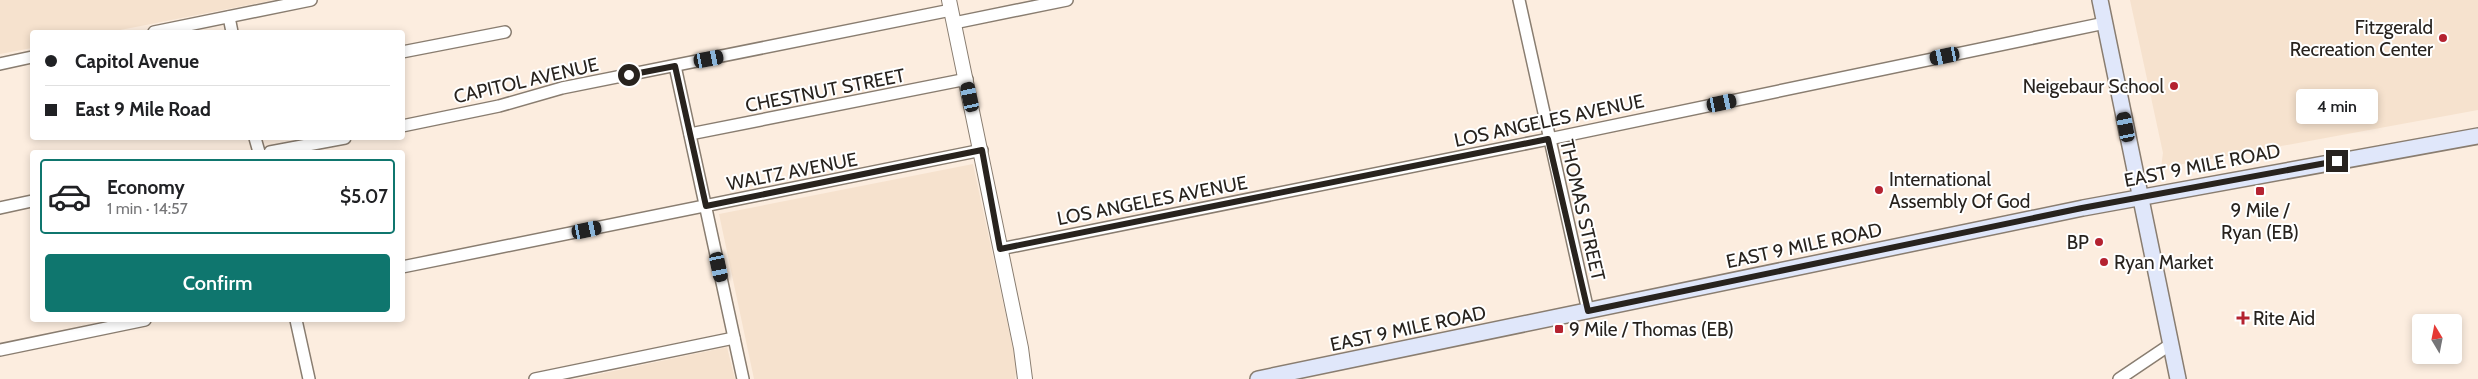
<!DOCTYPE html>
<meta charset="utf-8">
<style>
:root{--surface:#fff;--page:#f2f2f2;--text:#202124;--muted:#757577;--line:#e0e0e0;--accent:#0f766e}
body{margin:0;font-family:Cabin,sans-serif;background:var(--page);color:var(--text);height:100vh;display:flex;flex-direction:column;font-size:19px;white-space:nowrap}
*{box-sizing:border-box;margin:0}
p{font-size:16px;color:var(--muted)}
.icon{flex:none;width:28px;height:28px;fill:none;stroke:currentColor;stroke-width:2;stroke-linecap:round;stroke-linejoin:round}
.map{position:relative;flex:1;overflow:hidden}
.drawer{position:absolute;left:30px;top:150px;width:375px;height:172px;display:flex;flex-direction:column;background:var(--surface);border-radius:5px;box-shadow:0 2px 8px #0003}
.drawer>*{flex:none}
.guide{position:absolute;left:30px;top:30px;width:375px;height:110px;border-radius:5px;box-shadow:0 2px 8px #0003;display:grid;align-content:center;height:110px;padding:0 15px;background:var(--surface)}
.needle{width:32px;rotate:350deg}
.buttons{position:absolute;left:2412px;top:314px;display:grid;gap:10px}
.buttons a{display:grid;place-items:center;width:50px;height:50px;border-radius:5px;background:var(--surface);box-shadow:0 2px 8px #0003;font-size:25px}
.end{position:absolute;width:22px;height:22px;margin:-11px;border:6px solid #28231e;background:#fff;box-shadow:0 0 0 2px #fff}
.from{border-radius:50%}
.bubble{position:absolute;height:35px;border-radius:5px;background:var(--surface);box-shadow:0 2px 8px #0003;font-size:16px;font-weight:600;line-height:35px;text-align:center}
.car{position:absolute;width:15px;height:30px;margin:-15px -8px;border-radius:6px;box-shadow:0 0 4px 1px #0007;background:linear-gradient(#222 24%,#8ab4d8 0 40%,#222 0 76%,#8ab4d8 0 86%,#222 0)}
.guide b{display:flex;align-items:center;gap:18px;height:48px;font-size:19px}
.guide b+b{border-top:1px solid var(--line)}
.guide i{width:12px;height:12px;background:var(--text)}
ul{padding:9px 0 0;list-style:none}
li{display:flex;align-items:center;gap:15px;height:75px;margin:0 10px 8px;padding:0 5px;border:2px solid transparent;border-radius:5px}
li div{flex:1}
li b{display:block;font-size:19px}
li em{font-style:normal;font-weight:600}
li.active{border-color:var(--accent)}
li>.icon{width:45px;height:45px;stroke-width:1.5}
.cta{display:flex;gap:10px;margin-top:auto;padding:10px 15px}
.cta a{flex:1;height:58px;border-radius:5px;background:var(--accent);color:#fff;font-size:20px;font-weight:600;line-height:58px;text-align:center}
.map>svg:first-child{display:block}
</style>
<div class="map">
<svg width="2478" height="379" viewBox="0 0 2478 379">
<rect width="100%" height="100%" fill="#fceddf"/>
<g fill="#f6e2ce">
<polygon points="0,0 274,0 110,32 32,32 32,48 0,54"/>
<polygon points="2130,0 2478,0 2478,110 2161,168 2163,153"/>
<polygon points="973,164 1017,367 1015,379 754,379 719,214"/>
<polygon points="727,347 735,379 576,379"/>
</g>
<g fill="none" stroke-linecap="round" stroke-linejoin="round">
<defs>
<g id="minor">
<polyline points="1519,0 1588,311"/>
<polyline points="229,17 232,32"/>
<polyline points="954,23 1067,0"/>
<polyline points="154,32 311,0"/>
<polyline points="402,52 505,32"/>
<polyline points="0,64 32,57"/>
<polyline points="675,66 743,379"/>
<polyline points="402,126 499,106 562,88 951,10"/>
<polyline points="690,134 967,79"/>
<polyline points="255,138 259,152"/>
<polyline points="270,152 345,138"/>
<polyline points="0,208 32,201"/>
<polyline points="1000,249 1549,139 2105,23"/>
<polyline points="402,267 982,150"/>
<polyline points="296,320 309,379"/>
<polyline points="0,350 145,320"/>
<polyline points="535,379 734,338"/>
<polyline points="2119,379 2171,344"/>
</g>
<polyline id="tertiary" points="949,0 1021,348 1025,379"/>
<g id="secondary">
<polyline points="2100,0 2178,379"/>
<polyline points="1258,379 2083,208 2478,136"/>
</g>
</defs>
<use href="#minor" stroke="#897d70" stroke-width="14"/>
<use href="#tertiary" stroke="#897d70" stroke-width="16"/>
<use href="#secondary" stroke="#897d70" stroke-width="18"/>
<use href="#minor" stroke="#fff" stroke-width="11"/>
<use href="#tertiary" stroke="#fff" stroke-width="14"/>
<use href="#secondary" stroke="#e0e7fa" stroke-width="15"/>
</g>
<g fill="none" stroke-linecap="round" stroke-linejoin="round">
<polyline stroke="#28231e" stroke-width="6" points="629,75 675,66 706,206 982,150 1000,249 1548,139 1588,311 2082,208 2337,161"/>
</g>
<g fill="#b42230" stroke="#fff" stroke-width="2">
<circle cx="2443" cy="38" r="5"/>
<circle cx="2174" cy="86" r="5"/>
<circle cx="1879" cy="190" r="5"/>
<rect x="2255" y="186" width="10" height="10" rx="2.5"/>
<circle cx="2099" cy="242" r="5"/>
<circle cx="2104" cy="262" r="5"/>
<path d="M2240.5 310.5h5v5h5v5h-5v5h-5v-5h-5v-5h5z"/>
<rect x="1554" y="324" width="10" height="10" rx="2.5"/>
</g>
<g text-anchor="middle" stroke-width="4" stroke-linejoin="round" paint-order="stroke">
<g font-size="19" fill="#28231e" stroke="#fff" text-anchor="start">
<text x="2433" y="34" text-anchor="end">Fitzgerald<tspan x="2433" dy="22">Recreation Center</tspan></text>
<text x="2164" y="93" text-anchor="end">Neigebaur School</text>
<text x="1889" y="186">International<tspan x="1889" dy="22">Assembly Of God</tspan></text>
<text x="2260" y="217" text-anchor="middle">9 Mile /<tspan x="2260" dy="22">Ryan (EB)</tspan></text>
<text x="2089" y="249" text-anchor="end">BP</text>
<text x="2114" y="269">Ryan Market</text>
<text x="2253" y="325">Rite Aid</text>
<text x="1569" y="336">9 Mile / Thomas (EB)</text>
</g>
<g font-size="19" fill="#28231e" stroke="#fff">
<text transform="translate(526 80) rotate(-13)" y="7">CAPITOL AVENUE</text>
<text transform="translate(825 90) rotate(-11)" y="7">CHESTNUT STREET</text>
<text transform="translate(1549 120) rotate(-12)" y="7">LOS ANGELES AVENUE</text>
<text transform="translate(2202 165) rotate(-11)" y="7">EAST 9 MILE ROAD</text>
<text transform="translate(792 171) rotate(-11)" y="7">WALTZ AVENUE</text>
<text transform="translate(1152 200) rotate(-11)" y="7">LOS ANGELES AVENUE</text>
<text transform="translate(1583 210) rotate(77)" y="7">THOMAS STREET</text>
<text transform="translate(1804 245) rotate(-12)" y="7">EAST 9 MILE ROAD</text>
<text transform="translate(1408 328) rotate(-12)" y="7">EAST 9 MILE ROAD</text>
</g>
</g>
</svg>
<div class="buttons">
<a><svg class="needle" viewBox="-14 -14 28 28"><path d="M0-13l5 13h-10z" fill="#e53935"/><path d="M0 13l5-13h-10z" fill="#757577"/></svg></a>
</div>
<i class="end from" style="left:629px;top:75px"></i>
<i class="end" style="left:2337px;top:161px"></i>
<div class="bubble" style="left:2296px;top:89px;width:82px">4 min</div>
<i class="car" style="left:1945px;top:56px;rotate:258deg"></i>
<i class="car" style="left:709px;top:59px;rotate:79deg"></i>
<i class="car" style="left:970px;top:97px;rotate:348deg"></i>
<i class="car" style="left:1722px;top:103px;rotate:78deg"></i>
<i class="car" style="left:2126px;top:127px;rotate:349deg"></i>
<i class="car" style="left:587px;top:230px;rotate:78deg"></i>
<i class="car" style="left:719px;top:267px;rotate:168deg"></i>
<div class="guide">
<b><i class="from"></i>Capitol Avenue</b>
<b><i></i>East 9 Mile Road</b>
</div>
<section class="drawer">
<ul>
<li class="active"><svg class="icon" aria-label="car" viewBox="0 0 24 24"><path d="M5 17H2v-5l4-1 3-4h7l3 4 3 1v5h-3M9 17h6M6 11h13"/><circle cx="7" cy="17" r="2"/><circle cx="17" cy="17" r="2"/></svg><div><b>Economy</b><p>1 min · 14:57</p></div><em>$5.07</em></li>
</ul>
<div class="cta"><a>Confirm</a></div>
</section>
</div>
